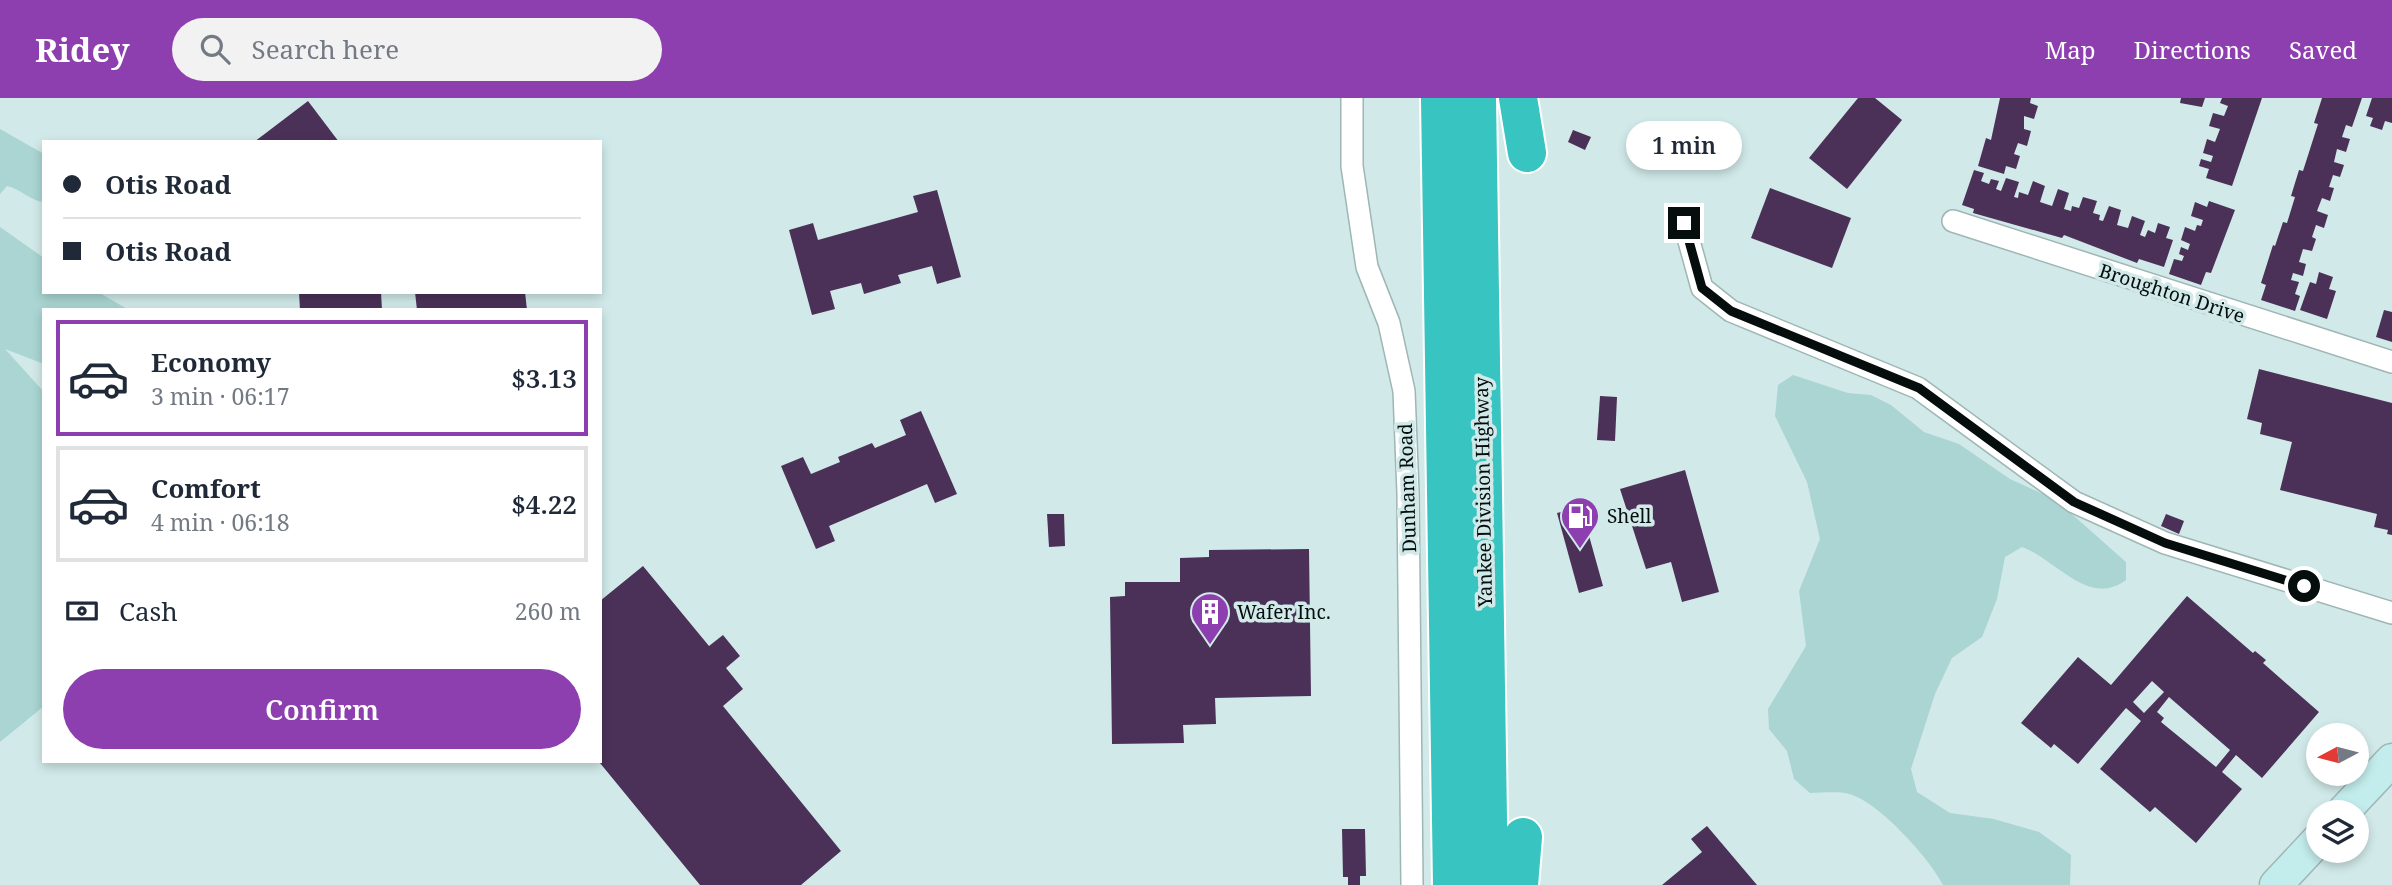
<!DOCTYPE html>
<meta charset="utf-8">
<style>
:root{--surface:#fff;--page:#f2f2f3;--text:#1f2937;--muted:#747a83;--line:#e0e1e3;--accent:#8e3faf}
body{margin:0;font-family:"Noto Serif",serif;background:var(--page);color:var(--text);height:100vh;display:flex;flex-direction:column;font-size:26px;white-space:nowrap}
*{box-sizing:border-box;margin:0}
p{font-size:23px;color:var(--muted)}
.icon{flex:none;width:38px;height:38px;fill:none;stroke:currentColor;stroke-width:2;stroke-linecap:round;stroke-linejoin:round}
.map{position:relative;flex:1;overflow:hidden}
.details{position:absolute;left:42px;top:210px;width:560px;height:455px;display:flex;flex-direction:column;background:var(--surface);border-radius:0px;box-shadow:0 4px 10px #0003}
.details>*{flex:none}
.guide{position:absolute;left:42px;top:42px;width:560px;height:154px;border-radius:0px;box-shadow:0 4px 10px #0003;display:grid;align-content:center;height:154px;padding:0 21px;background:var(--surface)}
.needle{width:46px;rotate:263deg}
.controls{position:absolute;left:2306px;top:625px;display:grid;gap:14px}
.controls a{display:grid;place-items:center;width:63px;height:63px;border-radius:50%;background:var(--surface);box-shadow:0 4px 10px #0003;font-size:35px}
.end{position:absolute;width:32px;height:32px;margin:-16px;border:9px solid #050d0d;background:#fff;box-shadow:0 0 0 4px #fff}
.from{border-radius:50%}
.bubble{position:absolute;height:49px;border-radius:24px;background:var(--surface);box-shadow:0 4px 10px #0003;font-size:23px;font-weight:600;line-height:49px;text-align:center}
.guide b{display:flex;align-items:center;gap:24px;height:66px;font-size:26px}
.guide b+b{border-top:2px solid var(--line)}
.guide i{width:18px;height:18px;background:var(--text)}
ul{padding:12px 0 0;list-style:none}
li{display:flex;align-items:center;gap:21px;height:116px;margin:0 14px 10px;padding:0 7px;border:4px solid var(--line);border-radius:0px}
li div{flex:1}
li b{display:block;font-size:26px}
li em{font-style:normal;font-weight:600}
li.active{border-color:var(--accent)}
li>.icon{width:63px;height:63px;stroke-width:1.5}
.pay{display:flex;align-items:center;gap:18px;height:77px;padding:0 21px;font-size:26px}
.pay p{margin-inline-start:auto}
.cta{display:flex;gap:14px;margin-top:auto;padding:14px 21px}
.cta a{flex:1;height:80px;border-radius:42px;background:var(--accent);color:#fff;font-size:28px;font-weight:600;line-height:80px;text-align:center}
header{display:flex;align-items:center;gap:42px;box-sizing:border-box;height:98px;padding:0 35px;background:var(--accent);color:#fff}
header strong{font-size:33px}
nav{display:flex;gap:38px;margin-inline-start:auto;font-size:24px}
.search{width:490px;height:63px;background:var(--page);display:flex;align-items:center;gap:18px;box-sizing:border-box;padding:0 24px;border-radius:38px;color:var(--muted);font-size:26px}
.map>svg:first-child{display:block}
</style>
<header>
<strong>Ridey</strong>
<div class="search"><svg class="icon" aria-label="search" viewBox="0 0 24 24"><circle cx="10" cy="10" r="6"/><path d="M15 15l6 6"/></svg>Search here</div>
<nav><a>Map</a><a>Directions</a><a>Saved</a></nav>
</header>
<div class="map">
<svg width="2392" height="787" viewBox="0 0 2392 787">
<rect width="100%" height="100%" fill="#d1eae9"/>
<g fill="#aad5d2">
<path d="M0,31L44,56V104C30,103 21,91 7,88L0,96Z"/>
<polygon points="0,129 44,160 44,194 98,194 129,212 44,212 44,266 5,251 44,294 44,608 0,644"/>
<path d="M1793,277L1848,295L1871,297L1891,307L1924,334L1959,346L2010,381L2056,402L2126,464V482C2088,510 2057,462 2022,449L2005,459L1997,501L1982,539L1952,560L1935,596L1911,671L1917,694L1950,715L1994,721L2039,734L2071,757L2070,787H1943C1930,761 1878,703 1849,696C1838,693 1822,695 1810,695L1794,681L1787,653L1769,631L1768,611L1806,548L1799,493L1820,441L1807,384L1775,318L1778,287Z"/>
</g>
<g fill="#4b3158" fill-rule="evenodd">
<polygon points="1858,0 1875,0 1902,22 1847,91 1809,60"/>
<polygon points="2000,0 2031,0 2030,5 2038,8 2034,21 2024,18 2024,31 2031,33 2027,48 2018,45 2014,56 2020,58 2016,71 2006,68 2004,76 1978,68 1986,40 1991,42"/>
<polygon points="2181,0 2205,0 2202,9 2180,5"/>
<polygon points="2222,0 2262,0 2232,88 2206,80 2209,71 2199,68 2201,61 2211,64 2213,58 2203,55 2207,41 2215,44 2220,31 2209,28 2213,15 2224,18 2228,8 2220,5"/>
<polygon points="2322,0 2362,0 2352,29 2346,27 2342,39 2350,41 2346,54 2337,51 2334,64 2344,67 2340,79 2333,77 2329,89 2334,90 2330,103 2322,100 2317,113 2328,117 2324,130 2316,127 2312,139 2316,141 2312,153 2303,151 2299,164 2306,166 2303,178 2293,175 2291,182 2299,184 2295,196 2300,198 2295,213 2261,202 2266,187 2261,185 2273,147 2275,148 2283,124 2287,125 2295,99 2291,98 2299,72 2303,73 2318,26 2314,25"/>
<polygon points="2372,0 2392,0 2392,25 2385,23 2382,32 2370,28 2373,20 2366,18"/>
<polygon points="308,3 339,44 254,44"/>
<polygon points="1573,32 1591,39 1585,52 1568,44"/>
<polygon points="1974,72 1984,75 1981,83 1989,86 1991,81 1999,83 1996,91 2001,93 2006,80 2019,84 2014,99 2018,100 2019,94 2028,97 2033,83 2045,88 2040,104 2052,108 2058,91 2069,95 2064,111 2071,113 2072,108 2079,110 2083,99 2097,103 2093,115 2100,117 2099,122 2103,123 2109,108 2121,112 2117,127 2128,130 2132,118 2145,123 2140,137 2145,139 2148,132 2155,135 2158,125 2170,129 2166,140 2173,142 2164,169 2139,161 2137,165 2064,137 2062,140 1973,115 1974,111 1962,107"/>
<polygon points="1770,90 1851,120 1832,170 1751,140"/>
<polygon points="937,92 961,179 937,186 932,168 898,177 901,185 864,196 861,185 830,193 835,211 812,217 789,132 813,125 818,142 918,114 913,98"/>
<polygon points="2209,103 2235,112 2211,175 2206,174 2201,187 2169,176 2174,161 2182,163 2184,158 2179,156 2181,149 2188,152 2190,146 2181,142 2185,129 2195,133 2197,127 2201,128 2203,122 2191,118 2195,104 2207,109"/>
<polygon points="2319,174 2333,179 2329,191 2336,193 2327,221 2300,212 2310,184 2316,186"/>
<polygon points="299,194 381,194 382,212 300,212"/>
<polygon points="415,194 525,194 527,212 417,212"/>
<polygon points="2384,212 2392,214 2392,244 2376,239"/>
<polygon points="2259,271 2392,305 2392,437 2387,436 2388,432 2374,429 2377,416 2280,392 2292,344 2260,336 2262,325 2247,321"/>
<polygon points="1600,298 1617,299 1615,343 1597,342"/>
<polygon points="921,313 957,396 935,405 927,386 829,428 835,443 816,451 781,368 803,359 811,376 840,364 838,359 872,345 875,350 906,337 900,322"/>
<polygon points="1685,372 1719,494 1682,504 1671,464 1646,471 1620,391"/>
<polygon points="1581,409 1603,488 1579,495 1557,415"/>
<polygon points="1047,416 1064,416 1065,448 1049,449"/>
<polygon points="2166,416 2184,423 2179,436 2161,428"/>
<polygon points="1309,451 1311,598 1215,600 1216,626 1183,627 1184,645 1112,646 1110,499 1125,498 1125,484 1180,484 1180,460 1209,459 1209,452"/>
<polygon points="643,468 709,548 723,537 740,558 726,570 743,591 723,608 841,753 801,787 700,787 600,665 600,503"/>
<path d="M2187,498L2253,555L2255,553L2266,562L2263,565L2319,614L2262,680L2236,657L2222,674L2242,691L2196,745L2155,709L2150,714L2100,671L2141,623L2126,610L2078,666L2054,646L2051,650L2021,625L2078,559L2111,587ZM2152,583L2164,594L2144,615L2133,604ZM2169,599L2230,652L2216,669L2161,624L2164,620L2157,614Z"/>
<polygon points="1707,728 1757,787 1662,787 1702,754 1691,741"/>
<polygon points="1342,731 1365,731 1366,778 1360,778 1360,787 1348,787 1348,779 1343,779"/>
</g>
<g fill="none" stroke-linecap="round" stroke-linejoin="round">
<defs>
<g id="street">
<polyline points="1352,0 1352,68 1367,169 1389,225 1404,293 1408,395 1412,787"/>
<polyline points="1953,123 2392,264"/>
<polyline points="1684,125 1702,190 1731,213 1918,290 2074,404 2165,445 2392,515"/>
</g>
<g id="secondary">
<polyline points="2343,714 2392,662"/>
<polyline points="2276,787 2319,741"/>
</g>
<g id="highway">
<polyline points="1440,0 1452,787"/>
<polyline points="1477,0 1489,787"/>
<polyline points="1518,0 1527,55"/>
<polyline points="1519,787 1523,739"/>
</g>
</defs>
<use href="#street" stroke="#9eb6b4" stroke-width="24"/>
<use href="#secondary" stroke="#9eb6b4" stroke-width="35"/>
<use href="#highway" stroke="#fff" stroke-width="42"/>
<use href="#street" stroke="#fff" stroke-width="21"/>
<use href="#secondary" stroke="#c3edec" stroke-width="32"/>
<use href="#highway" stroke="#38c4c0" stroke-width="38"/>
</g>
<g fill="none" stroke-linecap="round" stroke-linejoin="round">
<polyline stroke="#050d0d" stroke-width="9" points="1684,125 1702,190 1731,213 1919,290 2074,404 2165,445 2304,488"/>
</g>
<defs>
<symbol id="fuel-pin" viewBox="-11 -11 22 30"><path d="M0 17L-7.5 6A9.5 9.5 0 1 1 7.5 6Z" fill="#8e3faf" stroke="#d1eae9"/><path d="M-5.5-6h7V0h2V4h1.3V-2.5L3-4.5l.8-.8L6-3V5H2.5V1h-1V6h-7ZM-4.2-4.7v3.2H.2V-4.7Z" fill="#fff"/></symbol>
<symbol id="building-pin" viewBox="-11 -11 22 30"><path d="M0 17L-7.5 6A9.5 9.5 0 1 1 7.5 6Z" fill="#8e3faf" stroke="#d1eae9"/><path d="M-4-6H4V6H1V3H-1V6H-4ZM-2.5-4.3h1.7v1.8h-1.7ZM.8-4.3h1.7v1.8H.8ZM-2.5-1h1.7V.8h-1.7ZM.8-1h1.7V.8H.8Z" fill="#fff"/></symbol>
</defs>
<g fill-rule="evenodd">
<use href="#fuel-pin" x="1558" y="396" width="44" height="60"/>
<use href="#building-pin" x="1188" y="492" width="44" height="60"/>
</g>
<g text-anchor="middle" stroke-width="7" stroke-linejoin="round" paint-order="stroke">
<g font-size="19" fill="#050d0d" stroke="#d1eae9">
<text transform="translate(2172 195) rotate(18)" y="7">Broughton Drive</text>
<text transform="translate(1407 390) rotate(-92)" y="7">Dunham Road</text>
<text transform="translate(1483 394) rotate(-91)" y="7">Yankee Division Highway</text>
</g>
<g font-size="19" fill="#050d0d" stroke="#d1eae9" text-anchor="start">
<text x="1607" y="425">Shell</text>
<text x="1237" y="521">Wafer Inc.</text>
</g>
</g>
</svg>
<div class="controls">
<a><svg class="needle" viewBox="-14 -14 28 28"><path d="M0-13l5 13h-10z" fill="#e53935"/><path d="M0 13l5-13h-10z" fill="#747a83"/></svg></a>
<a><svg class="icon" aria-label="layers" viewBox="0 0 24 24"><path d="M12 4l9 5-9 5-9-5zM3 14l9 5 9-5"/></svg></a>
</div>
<i class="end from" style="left:2304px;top:488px"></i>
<i class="end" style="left:1684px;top:125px"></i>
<div class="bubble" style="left:1626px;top:23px;width:116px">1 min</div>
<div class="guide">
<b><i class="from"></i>Otis Road</b>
<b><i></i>Otis Road</b>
</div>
<section class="details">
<ul>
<li class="active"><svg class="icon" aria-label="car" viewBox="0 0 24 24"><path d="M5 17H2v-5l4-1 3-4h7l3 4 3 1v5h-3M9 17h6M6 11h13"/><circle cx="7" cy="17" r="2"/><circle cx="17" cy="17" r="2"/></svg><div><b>Economy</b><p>3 min · 06:17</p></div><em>$3.13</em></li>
<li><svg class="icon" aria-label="car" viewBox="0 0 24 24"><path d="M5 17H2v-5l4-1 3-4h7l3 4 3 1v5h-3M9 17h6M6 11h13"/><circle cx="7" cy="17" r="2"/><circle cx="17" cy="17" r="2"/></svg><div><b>Comfort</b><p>4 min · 06:18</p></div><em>$4.22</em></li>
</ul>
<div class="pay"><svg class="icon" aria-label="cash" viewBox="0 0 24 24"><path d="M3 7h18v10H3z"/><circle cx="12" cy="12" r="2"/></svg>Cash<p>260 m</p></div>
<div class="cta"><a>Confirm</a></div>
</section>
</div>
